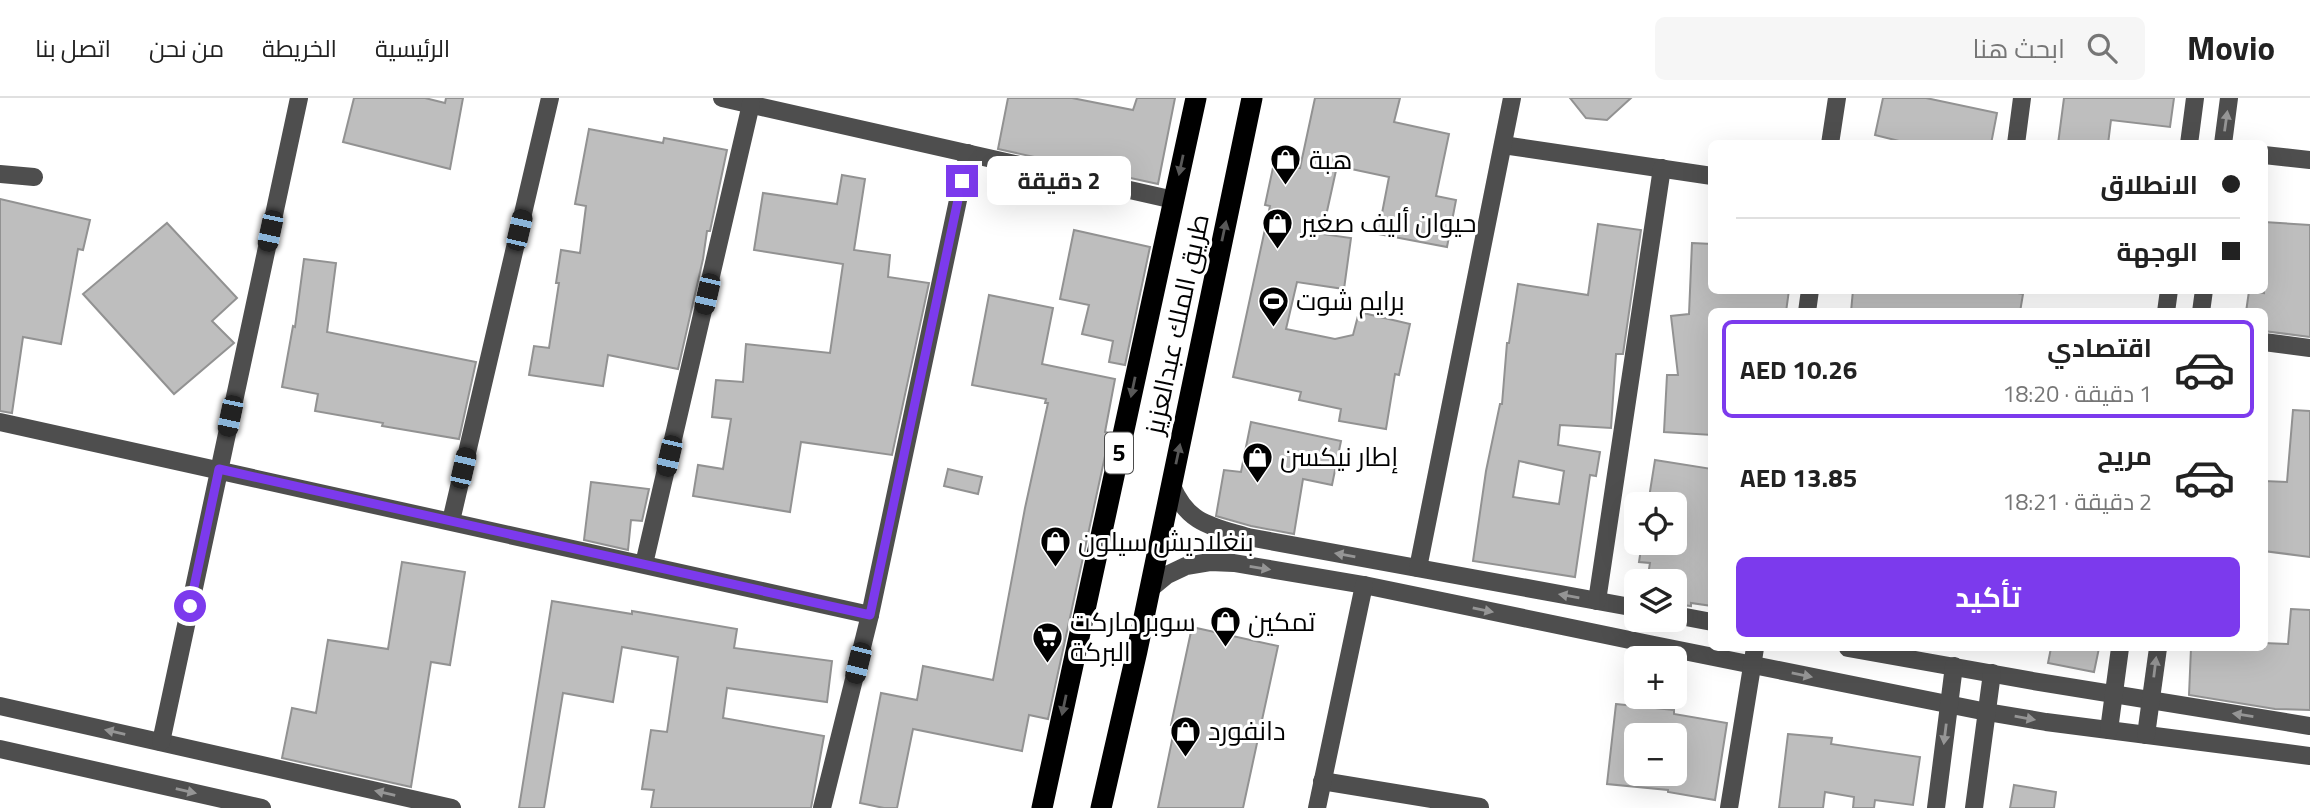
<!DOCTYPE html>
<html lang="ar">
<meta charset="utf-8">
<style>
:root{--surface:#fff;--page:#f6f6f6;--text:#222;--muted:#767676;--line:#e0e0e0;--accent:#7c3aed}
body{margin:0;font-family:"Titillium Web",Cairo,sans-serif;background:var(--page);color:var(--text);direction:rtl;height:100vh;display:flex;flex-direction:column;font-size:26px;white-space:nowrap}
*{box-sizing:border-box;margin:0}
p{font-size:23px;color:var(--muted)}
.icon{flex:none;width:38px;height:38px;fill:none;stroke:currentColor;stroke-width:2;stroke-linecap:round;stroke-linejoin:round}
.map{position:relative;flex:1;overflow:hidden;direction:ltr}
.details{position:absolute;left:1708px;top:210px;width:560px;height:343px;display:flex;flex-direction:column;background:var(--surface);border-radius:10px;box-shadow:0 7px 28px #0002;direction:rtl}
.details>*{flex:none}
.guide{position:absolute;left:1708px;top:42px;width:560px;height:154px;border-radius:10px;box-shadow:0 7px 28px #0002;direction:rtl;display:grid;align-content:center;height:154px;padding:0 28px;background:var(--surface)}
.buttons{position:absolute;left:1624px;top:394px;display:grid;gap:14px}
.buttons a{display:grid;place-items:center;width:63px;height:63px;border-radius:10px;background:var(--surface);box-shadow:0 7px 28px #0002;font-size:35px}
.end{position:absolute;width:32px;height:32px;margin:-16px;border:9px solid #7c3aed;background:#fff;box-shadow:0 0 0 4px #fff}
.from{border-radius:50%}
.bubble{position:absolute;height:49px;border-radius:10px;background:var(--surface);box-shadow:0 7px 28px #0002;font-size:23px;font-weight:700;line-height:49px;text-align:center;direction:rtl}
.car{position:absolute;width:21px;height:42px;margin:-21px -10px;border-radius:9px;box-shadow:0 0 5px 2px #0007;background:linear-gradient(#222 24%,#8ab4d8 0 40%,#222 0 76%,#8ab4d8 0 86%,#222 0)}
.guide b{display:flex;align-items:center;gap:24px;height:66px;font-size:26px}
.guide b+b{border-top:2px solid var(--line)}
.guide i{width:18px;height:18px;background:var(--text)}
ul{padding:12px 0 0;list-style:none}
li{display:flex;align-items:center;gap:21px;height:98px;margin:0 14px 10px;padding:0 14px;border:4px solid transparent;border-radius:10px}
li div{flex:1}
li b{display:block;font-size:26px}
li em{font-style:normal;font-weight:700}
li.current{border-color:var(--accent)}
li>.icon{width:63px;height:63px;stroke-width:1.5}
.button{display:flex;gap:14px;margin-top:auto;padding:14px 28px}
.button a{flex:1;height:80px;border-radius:10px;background:var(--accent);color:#fff;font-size:28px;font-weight:700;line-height:80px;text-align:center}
header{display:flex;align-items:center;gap:42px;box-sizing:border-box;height:98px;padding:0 35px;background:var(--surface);border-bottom:2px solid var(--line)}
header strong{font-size:33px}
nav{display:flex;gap:38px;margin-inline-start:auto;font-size:24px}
.search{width:490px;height:63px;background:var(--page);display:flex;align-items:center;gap:18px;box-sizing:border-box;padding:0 24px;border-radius:10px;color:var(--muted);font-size:26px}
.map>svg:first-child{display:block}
</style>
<header>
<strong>Movio</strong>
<div class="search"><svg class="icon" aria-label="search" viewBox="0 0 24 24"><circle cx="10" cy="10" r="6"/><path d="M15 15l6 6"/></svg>ابحث هنا</div>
<nav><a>الرئيسية</a><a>الخريطة</a><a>من نحن</a><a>اتصل بنا</a></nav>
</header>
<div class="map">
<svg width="2310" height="710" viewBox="0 0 2310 710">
<rect width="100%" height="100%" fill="#fff"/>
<g fill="#bebebe" stroke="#929292" stroke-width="2" fill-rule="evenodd">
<polygon points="354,0 425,0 445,5 446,0 463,0 450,71 343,44"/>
<polygon points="1008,0 1072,0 1133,12 1137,0 1175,0 1158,86 998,51"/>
<polygon points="1315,0 1400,0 1394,24 1449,36 1436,98 1456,102 1447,149 1378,136 1389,79 1337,68 1322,136 1351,140 1344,191 1297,184 1286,231 1335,241 1353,237 1359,214 1410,226 1399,277 1395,276 1386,331 1339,323 1341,311 1299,302 1301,294 1233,279 1270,108 1265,107 1274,65 1300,70"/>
<polygon points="1570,0 1631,0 1607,22 1586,20"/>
<polygon points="1883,0 1926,0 1997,15 1991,46 1911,46 1875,37"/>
<polygon points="2064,0 2174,0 2170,29 2111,22 2108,46 2058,46"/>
<polygon points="589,31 663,45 664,40 727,52 710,133 707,133 703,161 678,271 608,257 603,288 529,277 534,248 549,250 559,185 556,185 561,152 580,155 586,108 575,106"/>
<polygon points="842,77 865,81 854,152 890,157 888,179 929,185 892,357 801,344 790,414 693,398 698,367 723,371 731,321 712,319 716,282 743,284 746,246 830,255 843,166 754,152 763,95 837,106"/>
<polygon points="0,101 90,122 83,152 78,151 61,246 23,239 12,315 0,313"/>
<polygon points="2264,124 2310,127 2310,239 2264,233 2264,214 2246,214 2249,193 2264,195"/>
<polygon points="167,125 237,200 212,223 234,245 174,296 83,196"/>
<path d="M1598,126L1641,132L1623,256H1616L1611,330L1560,327L1558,347L1600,354L1596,378L1590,377L1575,479L1473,463L1486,373L1500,306H1502L1507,245H1509L1518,186L1588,197ZM1519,363L1564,373L1559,406L1513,399Z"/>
<polygon points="1074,132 1150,149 1125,267 1109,264 1113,243 1082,236 1089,207 1060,201"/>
<polygon points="1692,145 1712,146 1712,192 1789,192 1786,214 1712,214 1710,306 1712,306 1712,337 1664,334 1667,277 1678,277 1671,218 1689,216"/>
<polygon points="304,161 336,165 327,234 476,264 459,341 382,328 383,325 315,313 318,296 282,289 293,228 295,229"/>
<polygon points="1853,192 2001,192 2023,196 2020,214 1851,214"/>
<polygon points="989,197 1053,210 1042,266 1115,281 1105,334 1110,335 1048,621 1029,617 1022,653 913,631 897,710 884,710 860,705 881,595 917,602 923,568 993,582 1025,410 1048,305 1045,305 1046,301 972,287"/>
<polygon points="2293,312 2310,313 2310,459 2264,453 2264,383 2287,384"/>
<polygon points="1251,324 1341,343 1332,387 1303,381 1294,436 1251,428 1216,418 1224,372 1241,374"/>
<polygon points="1655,362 1712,371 1712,508 1691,505 1691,508 1675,506 1675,483 1647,483 1650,465 1639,464 1642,444 1675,444 1675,406 1648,406"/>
<polygon points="948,371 982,379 978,396 944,388"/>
<polygon points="591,384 649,391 642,423 631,422 628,452 584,442"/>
<polygon points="402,464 465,474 450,567 431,564 411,689 282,660 292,610 316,615 328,542 388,551"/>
<polygon points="552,503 632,516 632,513 737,531 734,550 832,563 827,604 727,590 723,620 824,638 811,710 651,710 654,692 642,691 651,632 667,634 678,559 622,549 613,604 563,595 544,710 519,710"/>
<polygon points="2291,511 2310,512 2310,612 2275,611 2189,597 2191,550 2264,550 2264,545 2288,546"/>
<polygon points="1192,529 1278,548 1243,710 1158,710 1175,628 1171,627"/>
<polygon points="2051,550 2099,550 2094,574 2048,565"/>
<path d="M1616,606L1674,612V616L1727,625L1715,702L1668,694V692L1607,686ZM1636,637H1675V676H1636Z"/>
<polygon points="1788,636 1832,640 1831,646 1920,659 1913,707 1875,702 1874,710 1853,710 1854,699 1825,694 1823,710 1779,710"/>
<polygon points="2014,687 2056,694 2054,710 2010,710"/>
</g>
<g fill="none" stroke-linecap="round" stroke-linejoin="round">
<g stroke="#4e4e4e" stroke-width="18">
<polyline points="722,0 1174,102"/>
<polyline points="1830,46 1837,0"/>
<polyline points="2016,46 2022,0"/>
<polyline points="2189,46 2195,0"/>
<polyline points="2223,46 2229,0"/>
<polyline points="1503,47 1712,78"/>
<polyline points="2264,57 2310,62"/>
<polyline points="0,76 34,79"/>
<polyline points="1807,214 1810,192"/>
<polyline points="2166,214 2169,192"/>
<polyline points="2201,214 2204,192"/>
<polyline points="2264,244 2310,250"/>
<polyline points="0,324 870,517"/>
<path d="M1172,388C1188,426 1211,428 1248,439L1636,510"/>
<polyline points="451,423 550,0"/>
<polyline points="644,466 751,6"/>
<polyline points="1418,470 1512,0"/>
<polyline points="1150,491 1167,477 1186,468 1210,464 1234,465 1364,487 1649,546 1987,614 2046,624 2310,658"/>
<polyline points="1597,503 1662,70"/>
<polyline points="1675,517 1712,524"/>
<polyline points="1848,550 2033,583 2310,628"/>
<polyline points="0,608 452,710"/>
<polyline points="2109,632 2120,550"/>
<polyline points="2146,637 2158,550"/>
<polyline points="161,644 299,0"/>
<polyline points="0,651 262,710"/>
<polyline points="1322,683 1480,709"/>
<polyline points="822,710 870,517 968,55"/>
<polyline points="1317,710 1364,487"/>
<polyline points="1729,710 1755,550"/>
<polyline points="1936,710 1954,568"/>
<polyline points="1974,710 1992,575"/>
</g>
<g stroke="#000" stroke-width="21">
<polyline points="1042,710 1196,0"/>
<polyline points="1101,710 1137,553 1252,0"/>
</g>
</g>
<defs><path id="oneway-solid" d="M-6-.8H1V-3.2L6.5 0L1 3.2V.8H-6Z" transform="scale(1.75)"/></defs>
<g fill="#959595">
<use href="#oneway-solid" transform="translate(2226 23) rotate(-82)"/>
<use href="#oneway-solid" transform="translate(1345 457) rotate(-170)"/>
<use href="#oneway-solid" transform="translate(1260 470) rotate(9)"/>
<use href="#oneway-solid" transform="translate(1569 498) rotate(-170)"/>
<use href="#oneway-solid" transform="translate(1483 512) rotate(12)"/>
<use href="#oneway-solid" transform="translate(2155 569) rotate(-83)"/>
<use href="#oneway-solid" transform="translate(1802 577) rotate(11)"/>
<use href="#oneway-solid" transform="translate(2243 617) rotate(-171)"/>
<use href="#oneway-solid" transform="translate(2025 620) rotate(10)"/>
<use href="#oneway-solid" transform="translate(115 634) rotate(-167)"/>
<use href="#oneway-solid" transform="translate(1945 636) rotate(97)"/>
<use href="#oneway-solid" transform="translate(186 693) rotate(13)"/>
<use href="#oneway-solid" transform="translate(385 695) rotate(-167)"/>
</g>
<g fill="#595959">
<use href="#oneway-solid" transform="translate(1181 67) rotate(102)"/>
<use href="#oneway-solid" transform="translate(1224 133) rotate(-78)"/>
<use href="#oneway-solid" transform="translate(1133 289) rotate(102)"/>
<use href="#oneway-solid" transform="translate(1178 356) rotate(-78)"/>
<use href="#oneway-solid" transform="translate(1064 607) rotate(102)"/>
</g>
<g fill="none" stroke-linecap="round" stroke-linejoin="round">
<polyline stroke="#7c3aed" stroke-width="9" points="190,508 219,371 870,517 962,83"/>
</g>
<defs>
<symbol id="shop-pin" viewBox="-11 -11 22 30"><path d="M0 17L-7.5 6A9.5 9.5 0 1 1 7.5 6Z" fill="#000" stroke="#fff"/><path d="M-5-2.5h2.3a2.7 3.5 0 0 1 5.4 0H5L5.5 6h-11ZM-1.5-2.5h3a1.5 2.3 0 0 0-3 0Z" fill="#fff"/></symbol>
<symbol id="stadium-pin" viewBox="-11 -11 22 30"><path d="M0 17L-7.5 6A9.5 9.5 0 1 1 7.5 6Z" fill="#000" stroke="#fff"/><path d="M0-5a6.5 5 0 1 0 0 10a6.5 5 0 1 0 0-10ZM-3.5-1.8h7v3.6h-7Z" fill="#fff"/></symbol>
<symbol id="supermarket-pin" viewBox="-11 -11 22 30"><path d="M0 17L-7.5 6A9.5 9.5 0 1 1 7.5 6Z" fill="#000" stroke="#fff"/><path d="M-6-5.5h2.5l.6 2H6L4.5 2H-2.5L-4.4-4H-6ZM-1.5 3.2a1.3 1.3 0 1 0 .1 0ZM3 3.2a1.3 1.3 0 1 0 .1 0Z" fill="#fff"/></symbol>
</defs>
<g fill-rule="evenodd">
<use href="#shop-pin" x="1268" y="44" width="35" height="47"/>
<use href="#shop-pin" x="1260" y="108" width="35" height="47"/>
<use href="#stadium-pin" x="1256" y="186" width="35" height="47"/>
<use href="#shop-pin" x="1240" y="342" width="35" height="47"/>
<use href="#shop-pin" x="1038" y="426" width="35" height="47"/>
<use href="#shop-pin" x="1208" y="506" width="35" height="47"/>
<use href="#supermarket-pin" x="1030" y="522" width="35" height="47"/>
<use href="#shop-pin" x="1168" y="616" width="35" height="47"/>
</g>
<g text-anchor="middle" stroke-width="6" stroke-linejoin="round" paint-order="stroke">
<rect fill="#fff" stroke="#4c4c4c" stroke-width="2" x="1105" y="334.5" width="28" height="41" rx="5"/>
<g font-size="24" font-weight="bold" fill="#000">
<text x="1119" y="363">5</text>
</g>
<g font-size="26" fill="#000" stroke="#fff" text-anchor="start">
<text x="1309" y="71">هبة</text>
<text x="1301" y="134">حيوان أليف صغير</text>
<text x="1296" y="212">برايم شوت</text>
<text x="1280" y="368">إطار نيكسن</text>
<text x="1078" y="453">بنغلاديش سيلون</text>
<text x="1070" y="533">سوبر ماركت<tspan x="1070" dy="30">البركة</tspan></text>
<text x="1248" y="533">تمكين</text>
<text x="1208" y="642">دانفورد</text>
</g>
<g font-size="26" fill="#000" stroke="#fff">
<text transform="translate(1177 226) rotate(-78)" y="9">طريق الملك عبدالعزيز</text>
</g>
</g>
</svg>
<div class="buttons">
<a><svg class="icon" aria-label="locate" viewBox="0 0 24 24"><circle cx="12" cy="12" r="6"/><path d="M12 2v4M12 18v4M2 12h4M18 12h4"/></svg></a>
<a><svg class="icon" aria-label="layers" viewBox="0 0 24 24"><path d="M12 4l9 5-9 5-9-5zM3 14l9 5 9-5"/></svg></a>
<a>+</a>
<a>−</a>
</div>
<i class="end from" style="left:190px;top:508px"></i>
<i class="end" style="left:962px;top:83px"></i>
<div class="bubble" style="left:987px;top:58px;width:144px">2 دقيقة</div>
<i class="car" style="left:519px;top:132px;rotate:13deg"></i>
<i class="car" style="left:270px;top:133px;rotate:192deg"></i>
<i class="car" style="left:707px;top:196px;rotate:193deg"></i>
<i class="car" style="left:230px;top:318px;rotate:192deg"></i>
<i class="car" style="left:669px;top:358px;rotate:193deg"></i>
<i class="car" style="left:463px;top:370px;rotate:13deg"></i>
<i class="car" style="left:858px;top:565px;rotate:194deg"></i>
<div class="guide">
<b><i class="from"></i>الانطلاق</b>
<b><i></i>الوجهة</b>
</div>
<section class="details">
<ul>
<li class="current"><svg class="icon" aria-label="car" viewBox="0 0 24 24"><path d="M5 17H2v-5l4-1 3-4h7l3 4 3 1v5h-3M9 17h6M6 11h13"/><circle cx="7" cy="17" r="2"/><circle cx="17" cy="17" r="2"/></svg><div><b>اقتصادي</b><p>1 دقيقة · 18:20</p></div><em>AED 10.26</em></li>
<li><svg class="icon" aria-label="car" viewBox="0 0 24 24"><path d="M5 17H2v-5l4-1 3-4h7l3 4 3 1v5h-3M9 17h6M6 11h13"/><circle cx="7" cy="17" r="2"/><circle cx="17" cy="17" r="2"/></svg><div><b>مريح</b><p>2 دقيقة · 18:21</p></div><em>AED 13.85</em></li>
</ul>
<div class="button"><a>تأكيد</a></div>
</section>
</div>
